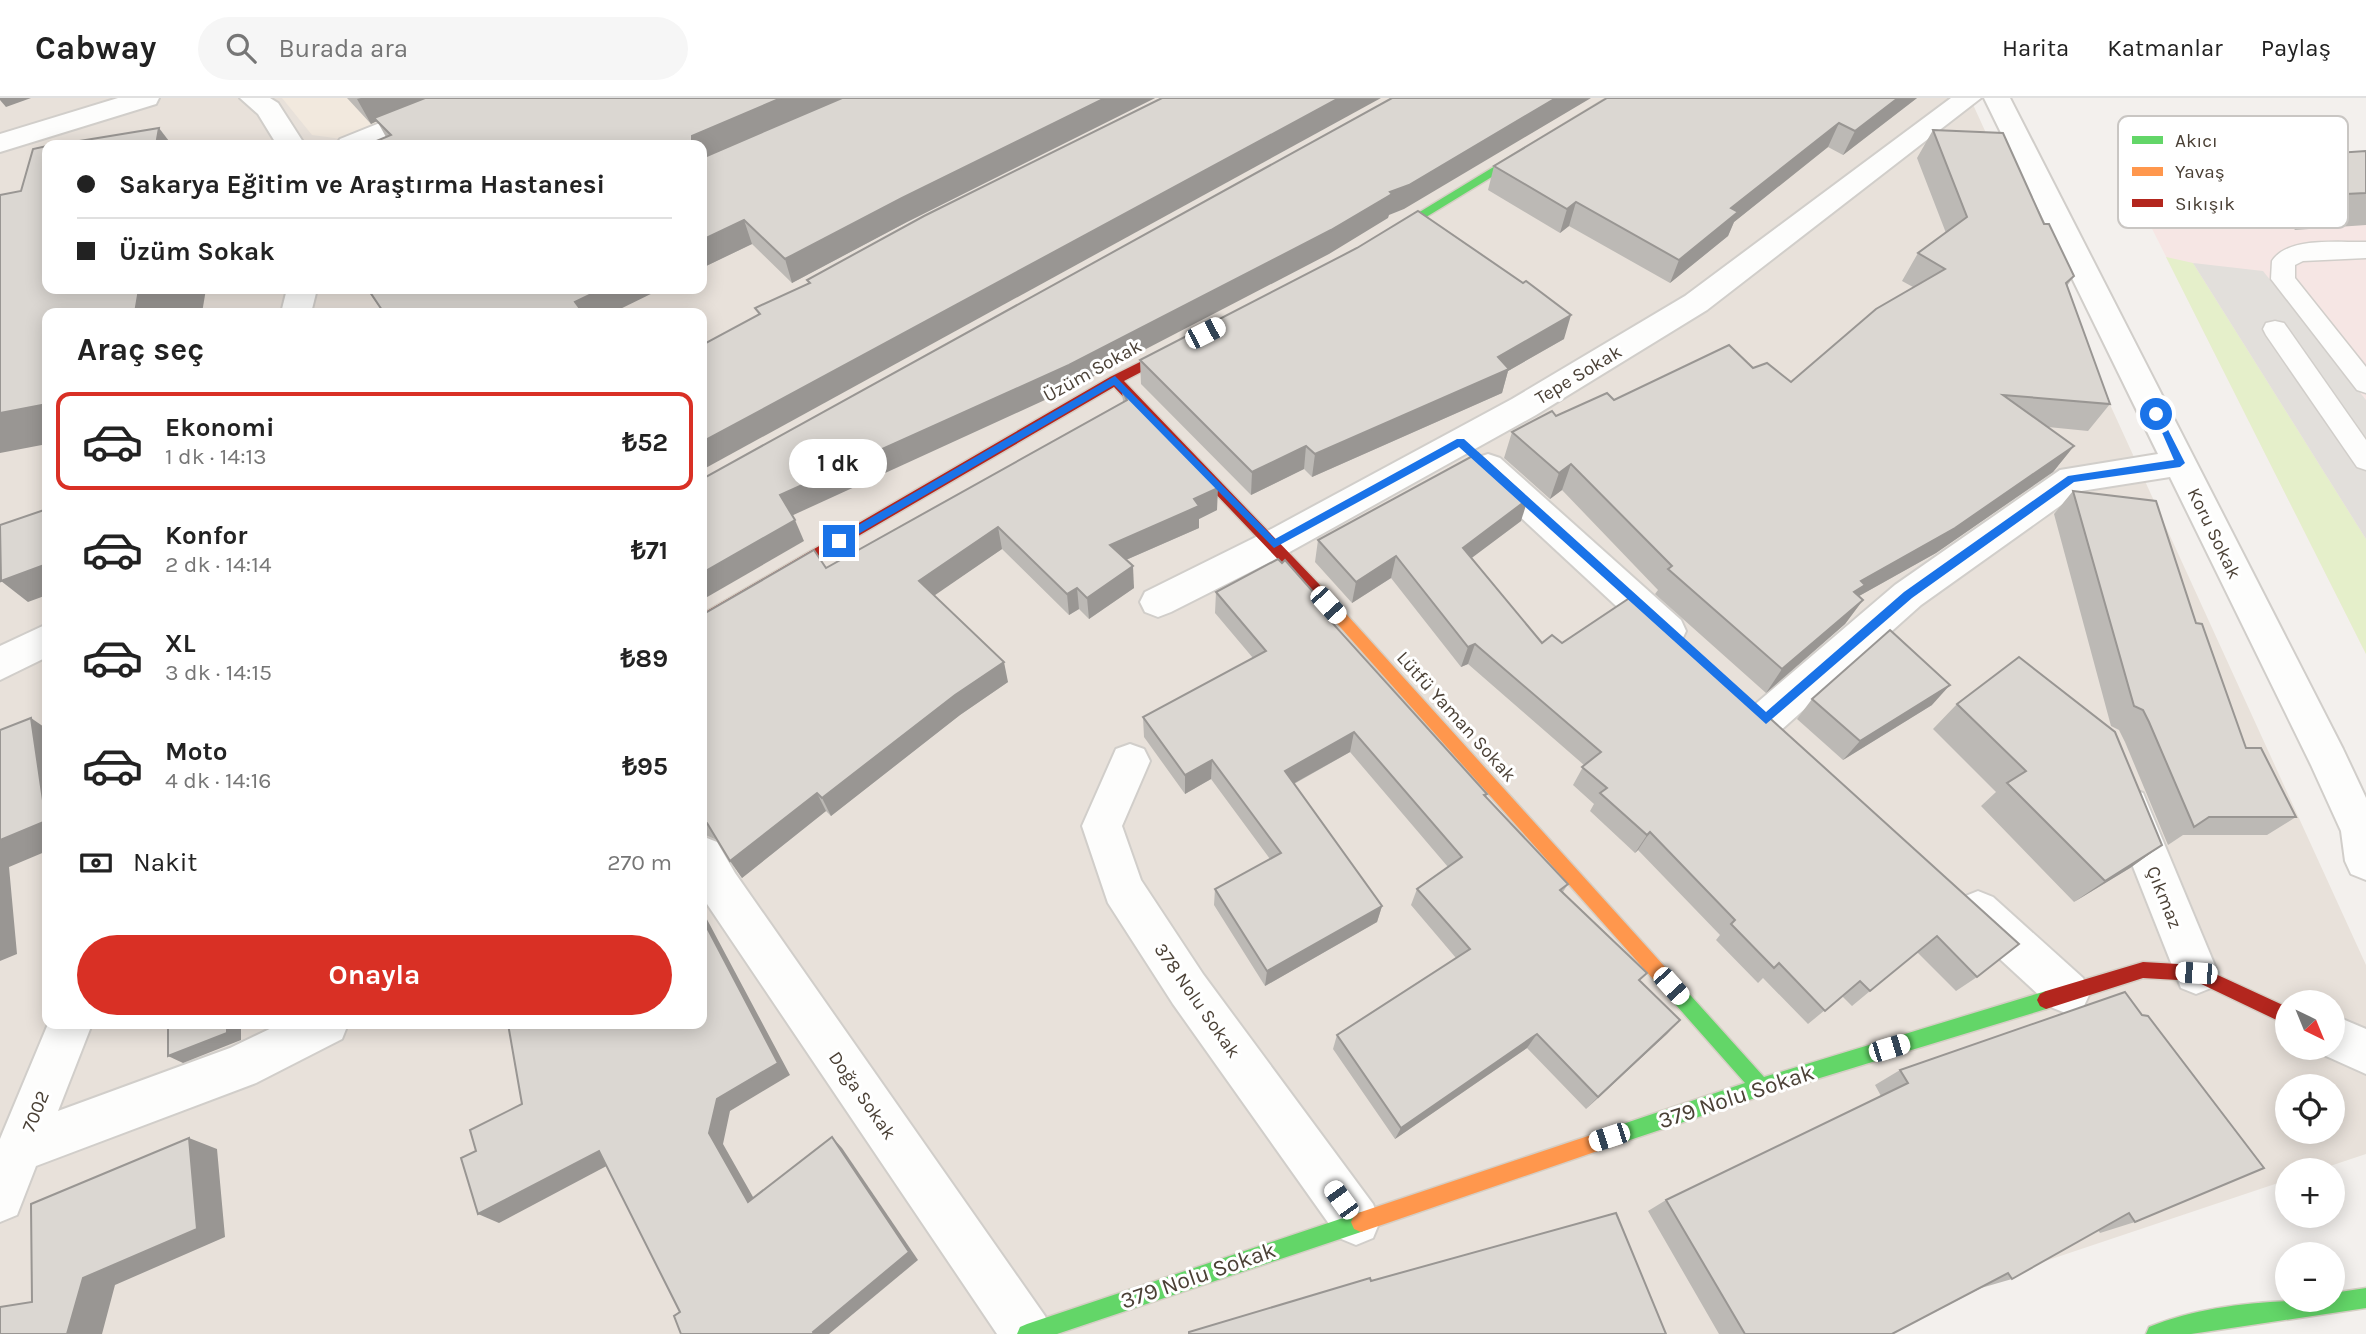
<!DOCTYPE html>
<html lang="tr">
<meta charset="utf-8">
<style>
:root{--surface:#fff;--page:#f6f6f6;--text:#222;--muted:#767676;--line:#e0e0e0;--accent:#d93025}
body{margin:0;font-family:Karla,sans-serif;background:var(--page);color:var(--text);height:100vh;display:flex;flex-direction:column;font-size:26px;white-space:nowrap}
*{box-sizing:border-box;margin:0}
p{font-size:23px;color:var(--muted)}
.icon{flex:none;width:38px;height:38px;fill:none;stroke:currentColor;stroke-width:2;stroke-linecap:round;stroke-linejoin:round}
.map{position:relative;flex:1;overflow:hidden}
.sheet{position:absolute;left:42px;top:210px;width:665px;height:721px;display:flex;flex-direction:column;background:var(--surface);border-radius:14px;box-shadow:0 4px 18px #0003}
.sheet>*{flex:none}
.hud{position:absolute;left:42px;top:42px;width:665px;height:154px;border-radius:14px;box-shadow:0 4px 18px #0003;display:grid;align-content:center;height:154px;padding:0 35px;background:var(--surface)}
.needle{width:46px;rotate:137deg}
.fabs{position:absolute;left:2275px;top:892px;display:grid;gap:14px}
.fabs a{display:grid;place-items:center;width:70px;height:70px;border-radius:50%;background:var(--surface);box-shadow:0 4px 18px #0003;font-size:35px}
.end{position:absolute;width:32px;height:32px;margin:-16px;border:9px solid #1a73e8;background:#fff;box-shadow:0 0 0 4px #fff}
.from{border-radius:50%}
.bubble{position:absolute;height:49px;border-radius:24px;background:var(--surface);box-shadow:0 4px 18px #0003;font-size:23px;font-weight:700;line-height:49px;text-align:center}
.car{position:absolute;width:21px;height:42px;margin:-21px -10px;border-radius:9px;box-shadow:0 0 5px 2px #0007;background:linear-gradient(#fff 24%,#345 0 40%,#fff 0 76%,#345 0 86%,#fff 0)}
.hud b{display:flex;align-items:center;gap:24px;height:66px;font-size:26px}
.hud b+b{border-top:2px solid var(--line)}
.hud i{width:18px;height:18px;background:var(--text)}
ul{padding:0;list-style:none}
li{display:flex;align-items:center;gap:21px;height:98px;margin:0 14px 10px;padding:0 21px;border:4px solid transparent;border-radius:14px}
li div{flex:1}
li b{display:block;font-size:26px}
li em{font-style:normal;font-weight:700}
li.selected{border-color:var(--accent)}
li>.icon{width:63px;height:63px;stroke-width:1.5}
h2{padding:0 35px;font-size:32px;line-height:84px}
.pay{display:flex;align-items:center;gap:18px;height:77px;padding:0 35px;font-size:26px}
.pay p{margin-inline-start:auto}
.cta{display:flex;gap:14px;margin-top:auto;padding:14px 35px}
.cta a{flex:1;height:80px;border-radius:42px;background:var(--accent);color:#fff;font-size:28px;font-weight:700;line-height:80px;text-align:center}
header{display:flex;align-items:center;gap:42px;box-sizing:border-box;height:98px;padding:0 35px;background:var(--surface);border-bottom:2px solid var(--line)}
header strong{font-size:33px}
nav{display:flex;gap:38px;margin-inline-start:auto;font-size:24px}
.search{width:490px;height:63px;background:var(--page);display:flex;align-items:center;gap:18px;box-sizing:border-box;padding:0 24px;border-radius:38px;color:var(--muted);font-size:26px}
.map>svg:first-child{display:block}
</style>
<header>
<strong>Cabway</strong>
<div class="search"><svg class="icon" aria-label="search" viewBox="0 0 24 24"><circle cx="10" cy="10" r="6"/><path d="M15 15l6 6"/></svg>Burada ara</div>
<nav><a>Harita</a><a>Katmanlar</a><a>Paylaş</a></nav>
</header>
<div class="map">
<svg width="2366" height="1236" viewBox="0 0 2366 1236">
<rect width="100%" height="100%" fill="#f3f0ed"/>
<path fill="#e8e1da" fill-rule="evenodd" d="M0,0H1970L2366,867V1056L2315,1073H2287V1082L1828,1236H0ZM47,47H702V191H47ZM47,215H702V926H47ZM2287,905H2333V950H2287ZM2287,989H2333V1034H2287Z"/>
<polygon fill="#f2e9de" points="282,0 440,0 342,41 312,37"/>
<polygon fill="#f6e6e4" points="2366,70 2366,556 2132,91"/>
<polygon fill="#e5efca" points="2166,159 2193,165 2366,441 2366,556"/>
<polygon fill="#e2dfdb" points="2193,165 2263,173 2366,302 2366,441"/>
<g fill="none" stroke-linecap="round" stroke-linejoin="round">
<defs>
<g id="lane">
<path d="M2366,144V160L2303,163L2295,167V180L2366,269V295L2357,292L2271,181L2272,163C2288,138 2340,145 2366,144Z"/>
<polygon points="2275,223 2284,225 2366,342 2366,372 2357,369 2266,237 2263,231 2266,225"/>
</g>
<g id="street">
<polygon points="118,0 159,0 156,6 0,54 0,36"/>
<polygon points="240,0 270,0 278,5 305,47 277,47 258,16"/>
<polygon points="442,0 479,0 476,6 374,47 336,47 340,41"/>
<polygon points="1951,0 1981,0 1707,212 1536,317 1286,456 1171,514 1158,519 1145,514 1140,504 1145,494 1262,436 1512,301 1685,198"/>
<polygon points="1984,0 2010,0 2343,651 2366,700 2366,782 2351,776 2345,763 2341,733 2311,667 2170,379 2081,393 1921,507 1780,633 1766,637 1752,633 1747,621 1752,609 1895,487 2060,372 2158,356"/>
<polygon points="287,191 317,191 311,215 281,215"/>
<polygon points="1488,356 1500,360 1681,522 1686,533 1681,544 1668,548 1655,544 1476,378 1471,369 1476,360"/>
<polygon points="47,526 47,559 0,582 0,548"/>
<polygon points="1130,646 1144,651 1150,663 1122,728 1141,782 1203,876 1373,1106 1380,1123 1373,1140 1356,1147 1339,1140 1173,906 1108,805 1082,728 1116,651"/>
<polygon points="2129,690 2143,695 2218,875 2211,890 2196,896 2181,890 2109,708 2115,695"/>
<polygon points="702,738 717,744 735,775 1045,1218 1052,1236 997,1236 705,803 702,796"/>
<polygon points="1978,793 1993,799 2083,880 2090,895 2083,910 2068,916 2053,910 1963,827 1957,813 1963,799"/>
<polygon points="2333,917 2366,931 2366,976 2317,954 2316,950 2333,950"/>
<polygon points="48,926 92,926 58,1013 230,950 280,926 348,926 342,941 256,985 36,1068 17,1117 0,1124 0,1041"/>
</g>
<g id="fast">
<polygon points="1607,0 1621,0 1382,146 1374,146 1372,143"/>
<polygon points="1659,867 1665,869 1764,979 2046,893 2052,896 2055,902 2052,908 2046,911 1761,998 1615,1047 1608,1045 1606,1038 1608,1031 1745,985 1653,881 1650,875 1653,869"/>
<polygon points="1361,1114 1368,1117 1371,1124 1368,1131 1361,1134 1057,1236 1017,1236 1020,1229 1027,1226"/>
<path d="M2366,1190V1210L2191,1236H2146L2149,1229C2204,1206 2274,1202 2333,1202V1195Z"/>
</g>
<g id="slow">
<polygon points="1314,484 1319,486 1665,869 1668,875 1665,881 1659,883 1653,881 1309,494 1307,490"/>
<polygon points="1615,1029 1622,1031 1624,1038 1622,1045 1615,1047 1361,1134 1354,1131 1351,1124 1354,1117 1361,1114"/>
</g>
<g id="jam">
<polygon points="1186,241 1191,242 1191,248 1124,283 1319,486 1321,490 1319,494 1309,494 1114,289 702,529 702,516 1110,279"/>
<polygon points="2143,864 2196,867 2287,909 2287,927 2195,883 2143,880 2046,911 2040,908 2037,902 2040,896 2046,893"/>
</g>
</defs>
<use href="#lane" stroke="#d1ceca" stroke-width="3"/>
<use href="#street" stroke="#d1ceca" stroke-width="4"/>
<use href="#fast" stroke="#d5cec4" stroke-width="3"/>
<use href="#slow" stroke="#d5cec4" stroke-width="3"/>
<use href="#jam" stroke="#d5cec4" stroke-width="3"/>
<use href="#lane" fill="#fdfdfc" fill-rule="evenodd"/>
<use href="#street" fill="#fdfdfc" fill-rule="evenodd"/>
<use href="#fast" fill="#63d668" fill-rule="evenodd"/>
<use href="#slow" fill="#ff974d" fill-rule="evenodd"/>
<use href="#jam" fill="#b3261e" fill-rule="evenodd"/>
</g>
<g fill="#bcb9b5">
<polygon points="347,0 1155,0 907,124 792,185 752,146 702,170 702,47 386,39 377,23 371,26"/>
<polygon points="1917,0 1843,57 1828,49 1734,124 1728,138 1670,185 1569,128 1560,135 1488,92 1494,68"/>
<polygon points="1933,32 2044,126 2074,178 2067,188 2110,306 2088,333 2048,329 2074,348 2053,374 1936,455 1859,498 1863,502 1845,526 1766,595 1655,496 1658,492 1562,392 1550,401 1504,360 1512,334 1556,318 1614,302 1753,270 1791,284 1913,189 1902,183 1918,155 1946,135 1917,60"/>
<polygon points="2366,53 2366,127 2295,132 2262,93 2291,58"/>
<polygon points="1564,241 1508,273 1502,295 1312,379 1304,371 1251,397 1141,286 1140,262"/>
<polygon points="1122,292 1217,412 1199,421 1199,430 1126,462 1134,490 1089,521 1079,511 1069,517 1002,451 934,497 1008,584 960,617 831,718 826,713 742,780 717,742 703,736 702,736 702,517 826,470 1123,304"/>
<polygon points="2073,393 2196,525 2246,650 2296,719 2267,737 2183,737 2168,747 2125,644 2119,632 2111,628 2054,416"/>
<polygon points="1521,423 1471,460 1542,545 1562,545 1634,497 1977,879 1956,893 1917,854 1852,908 1842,898 1808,926 1763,880 1758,885 1716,842 1720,837 1638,752 1635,755 1590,713 1594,706 1573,687 1584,667 1468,566 1461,569 1391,480 1352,505 1315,464 1318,442"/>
<polygon points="1216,494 1329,521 1487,696 1486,699 1568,786 1563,794 1640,883 1680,922 1586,1011 1527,950 1395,1041 1333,951 1337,937 1456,860 1411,807 1417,791 1448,769 1350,654 1294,686 1382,808 1377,824 1265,888 1214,807 1215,791 1270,761 1211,681 1185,696 1144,639 1143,619 1253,560 1215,515"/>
<polygon points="1812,601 1932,607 1843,662 1797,621"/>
<polygon points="1957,606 2162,747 2130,770 2074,804 1981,708 1996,694 1933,631"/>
<polygon points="2125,894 2135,1124 2100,1135 2098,1132 2012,1181 1981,1190 1892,1236 1719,1236 1648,1113 1666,1102 1881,998 1875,987 1900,972"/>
</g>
<g fill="#999693">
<polygon points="0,0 31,0 6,9 0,2"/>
<polygon points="361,0 435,0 374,20 377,23 371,26 357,1"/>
<polygon points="781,0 843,0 702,62 702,47 692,47 692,38"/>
<polygon points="1105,0 1155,0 907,124 792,185 785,161 902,100"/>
<polygon points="1339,0 1381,0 702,372 702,344"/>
<polygon points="1556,0 1591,0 1404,111 1389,117 1388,120 1329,156 1071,290 789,419 780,397 1390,94"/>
<polygon points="1898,0 1917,0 1843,57 1855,33"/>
<polygon points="1839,25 1828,49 1734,124 1728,138 1670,185 1679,162 1731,110"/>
<polygon points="159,30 172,47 156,47"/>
<polygon points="1576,104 1569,128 1560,135 1567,111"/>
<polygon points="744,122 752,146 702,170 702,142"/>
<polygon points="139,191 206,191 202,215 135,215"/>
<polygon points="367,191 414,191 378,207"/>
<polygon points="602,191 661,191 612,215 580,215 575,204"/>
<polygon points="1571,217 1564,241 1508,273 1502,295 1312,379 1315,356 1498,259"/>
<polygon points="47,306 47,346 0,355 0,315"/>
<polygon points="1306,348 1304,371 1251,397 1252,374"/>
<polygon points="2074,348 2053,374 1936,455 1843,507 1861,483"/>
<polygon points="1571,366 1562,392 1550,401 1559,375"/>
<polygon points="1218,390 1217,412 1199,421 1199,430 1112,468 1110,447 1194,401"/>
<polygon points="1528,401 1521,423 1457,471 1463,450"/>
<polygon points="795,422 804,443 702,502 702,475"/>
<polygon points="998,429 1002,451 925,504 919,483"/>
<polygon points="1396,458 1391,480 1352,505 1356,484"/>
<polygon points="47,466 47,497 28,504 1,483"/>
<polygon points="1133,468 1134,490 1089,521 1087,500"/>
<polygon points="1077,490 1079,511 1069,517 1067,496"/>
<polygon points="1863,502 1845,526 1766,595 1782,571"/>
<polygon points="1475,546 1468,566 1461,569 1468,549"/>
<polygon points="1004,564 1008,584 960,617 831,718 822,700 955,597"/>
<polygon points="1950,587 1932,607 1843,662 1860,643"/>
<polygon points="31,620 47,631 47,753 9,769 17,856 0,863 0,742"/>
<polygon points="1354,634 1350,654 1282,692 1285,673"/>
<polygon points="1212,662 1211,681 1185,696 1185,677"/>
<polygon points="817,695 826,713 742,780 730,763"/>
<polygon points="1650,734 1638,752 1635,755 1647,737"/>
<polygon points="2162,747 2130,770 2074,804 2105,783"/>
<polygon points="702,801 705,808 702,811"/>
<polygon points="1382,808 1377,824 1265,888 1267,873"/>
<polygon points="702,812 790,977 730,1013 723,1046 761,1113 748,1104 709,1035"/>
<polygon points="1680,922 1667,936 1586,1011 1598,999"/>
<polygon points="227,926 241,926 241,942 183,965 168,958"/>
<polygon points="1537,936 1527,950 1395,1041 1401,1030"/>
<polygon points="832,1039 842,1050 918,1162 829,1236 814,1236 813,1234"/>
<polygon points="189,1040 217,1051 225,1139 115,1187 102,1236 67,1236 83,1180"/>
<polygon points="599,1053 616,1063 499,1125 478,1116"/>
</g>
<g fill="#dbd7d2" stroke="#999693" stroke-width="2">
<polygon points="425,0 781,0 692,38 692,47 367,47 391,37 374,20"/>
<polygon points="842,0 1105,0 902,100 785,161 744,122 702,142 702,60"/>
<polygon points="1162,0 1339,0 702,344 702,247 760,216 755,210 810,185 807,182 924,118"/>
<polygon points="1392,0 1556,0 1409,87 1390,94 1392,96 1331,132 1069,267 780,397 795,422 702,475 702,381"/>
<polygon points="1607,0 1898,0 1855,33 1839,25 1731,110 1738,114 1679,162 1576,104 1567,111 1494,68"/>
<polygon points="159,30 156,47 55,47"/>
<polygon points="1933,32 2003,35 2044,126 2049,126 2074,178 2066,185 2110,306 2003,297 2074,348 1955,430 1861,483 1865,487 1854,494 1863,502 1782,571 1668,471 1672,468 1571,366 1559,375 1512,334 1552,313 1556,318 1607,295 1614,302 1729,247 1753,270 1767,265 1791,284 1876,211 1945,171 1918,155 1967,119"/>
<polygon points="47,48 47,191 139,191 135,215 47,215 47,306 0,315 0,97 21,93 33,51"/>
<polygon points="2366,53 2366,95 2325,97 2291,58"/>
<polygon points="1418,113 1523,185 1526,183 1571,217 1498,259 1509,271 1315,356 1306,348 1252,374 1140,262 1357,150"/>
<polygon points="403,191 602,191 575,204 583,215 384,215 370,194"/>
<polygon points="1122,292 1218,390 1194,401 1199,408 1110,447 1133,468 1087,500 1077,490 1067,496 998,429 919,483 1004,564 955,597 822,700 817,695 730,763 707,725 702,723 702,549 703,548 702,546 702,517 814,452 826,470 1127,302"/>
<polygon points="1478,355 1528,401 1463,450 1542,545 1552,537 1562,545 1634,497 2019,846 1977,879 1937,838 1870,893 1860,883 1825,913 1779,865 1774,870 1731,826 1735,822 1650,734 1647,737 1600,695 1607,690 1582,669 1601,654 1475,546 1468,549 1396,458 1356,484 1318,442"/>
<polygon points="2073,393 2156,403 2196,525 2202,526 2246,650 2261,650 2296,719 2209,719 2194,729 2149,624 2143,612 2134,608"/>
<polygon points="47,411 47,466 1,483 0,427"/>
<polygon points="1278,461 1282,465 1285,462 1323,505 1330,515 1326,518 1487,696 1484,697 1568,786 1560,792 1647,875 1639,882 1680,922 1598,999 1537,936 1401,1030 1337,937 1470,851 1417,791 1462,759 1354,634 1285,673 1382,808 1267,873 1215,791 1281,755 1212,662 1185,677 1143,619 1266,553 1216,494"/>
<polygon points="1890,532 1950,587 1860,643 1812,601"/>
<polygon points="2019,559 2115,634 2162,747 2105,783 2007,685 2026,673 1957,606"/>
<polygon points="31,620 46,723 0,742 0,632"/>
<polygon points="702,820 778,965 717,1001 709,1035 748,1104 832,1039 909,1154 813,1234 814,1236 681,1236 674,1218 680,1214 599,1053 478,1116 461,1060 476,1053 470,1032 522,1006 508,926 702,926"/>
<polygon points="2125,894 2142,917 2148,918 2264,1070 2135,1124 2129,1115 2012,1181 2008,1175 1892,1236 1745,1236 1666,1102 1908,985 1900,972"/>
<polygon points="168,926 227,926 227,935 168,958"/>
<polygon points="189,1040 197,1131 83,1180 67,1236 0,1236 0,1209 32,1204 31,1106"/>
<polygon points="1616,1115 1666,1236 1189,1236 1189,1234 1370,1180 1371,1183"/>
</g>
<polygon fill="#1a73e8" points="1115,278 1275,441 1457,341 1464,341 1766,614 1904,494 2068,378 2174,362 2153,314 2159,314 2185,365 2180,369 2074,384 1912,500 1766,626 1459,349 1274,450 1114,287 843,445 836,445 836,440"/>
<g text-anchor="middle" stroke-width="6" stroke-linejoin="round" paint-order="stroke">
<g font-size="19" fill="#4b4136" stroke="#fff">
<text transform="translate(1092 272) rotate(-29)" y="7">Üzüm Sokak</text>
<text transform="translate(1578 276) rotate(-31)" y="7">Tepe Sokak</text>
<text transform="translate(2215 435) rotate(64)" y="7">Koru Sokak</text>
<text transform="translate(1457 618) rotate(48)" y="7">Lütfü Yaman Sokak</text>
<text transform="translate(2165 799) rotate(68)" y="7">Çıkmaz</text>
<text transform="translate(1198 902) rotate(55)" y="7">378 Nolu Sokak</text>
<text transform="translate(863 997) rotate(55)" y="7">Doğa Sokak</text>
<text transform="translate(35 1013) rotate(-68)" y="7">7002</text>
</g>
<g font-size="23" fill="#4b4136" stroke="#fff">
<text transform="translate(1736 998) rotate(-18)" y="8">379 Nolu Sokak</text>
<text transform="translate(1198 1177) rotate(-19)" y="8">379 Nolu Sokak</text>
</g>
</g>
<rect x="2118" y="18" width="230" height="112" rx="10" fill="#fff" stroke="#c9c6c3" stroke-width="2"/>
<rect x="2132" y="38" width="31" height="8" fill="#63d668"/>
<rect x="2132" y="69" width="31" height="9" fill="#ff974d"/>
<rect x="2132" y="101" width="31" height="8" fill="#b3261e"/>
<g font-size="19" fill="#4b4136">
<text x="2175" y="49">Akıcı</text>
<text x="2175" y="80">Yavaş</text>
<text x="2175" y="112">Sıkışık</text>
</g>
</svg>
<div class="fabs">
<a><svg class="needle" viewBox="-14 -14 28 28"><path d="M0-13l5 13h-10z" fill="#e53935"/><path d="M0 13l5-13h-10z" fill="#767676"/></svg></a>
<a><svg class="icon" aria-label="locate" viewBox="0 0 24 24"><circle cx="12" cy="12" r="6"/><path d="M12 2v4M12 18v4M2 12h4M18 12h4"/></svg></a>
<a>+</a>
<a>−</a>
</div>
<i class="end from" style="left:2156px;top:316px"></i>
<i class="end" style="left:839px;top:443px"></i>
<div class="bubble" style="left:789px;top:341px;width:98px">1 dk</div>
<i class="car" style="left:1205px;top:235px;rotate:63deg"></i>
<i class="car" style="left:1328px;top:507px;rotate:138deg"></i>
<i class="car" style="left:2196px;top:875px;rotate:274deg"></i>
<i class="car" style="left:1671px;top:888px;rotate:138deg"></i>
<i class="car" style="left:1889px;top:950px;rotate:73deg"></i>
<i class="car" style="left:1609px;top:1039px;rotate:252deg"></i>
<i class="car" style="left:1341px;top:1102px;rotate:324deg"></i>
<div class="hud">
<b><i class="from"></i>Sakarya Eğitim ve Araştırma Hastanesi</b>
<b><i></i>Üzüm Sokak</b>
</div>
<section class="sheet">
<h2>Araç seç</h2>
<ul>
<li class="selected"><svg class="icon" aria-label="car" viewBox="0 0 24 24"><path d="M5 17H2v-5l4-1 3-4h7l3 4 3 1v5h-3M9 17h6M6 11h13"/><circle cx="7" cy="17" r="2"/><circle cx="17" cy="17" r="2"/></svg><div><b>Ekonomi</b><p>1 dk · 14:13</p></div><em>₺52</em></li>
<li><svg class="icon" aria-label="car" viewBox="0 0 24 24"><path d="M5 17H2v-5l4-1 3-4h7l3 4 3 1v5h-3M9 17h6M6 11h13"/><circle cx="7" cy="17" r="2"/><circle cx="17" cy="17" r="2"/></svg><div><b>Konfor</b><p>2 dk · 14:14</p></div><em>₺71</em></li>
<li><svg class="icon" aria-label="car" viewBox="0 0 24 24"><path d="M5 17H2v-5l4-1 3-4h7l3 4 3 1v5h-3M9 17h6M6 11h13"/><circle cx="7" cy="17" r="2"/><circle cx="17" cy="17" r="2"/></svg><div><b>XL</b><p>3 dk · 14:15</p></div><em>₺89</em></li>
<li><svg class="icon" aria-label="car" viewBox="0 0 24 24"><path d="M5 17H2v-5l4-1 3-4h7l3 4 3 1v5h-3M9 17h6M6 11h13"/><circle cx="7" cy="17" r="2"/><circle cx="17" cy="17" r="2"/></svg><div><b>Moto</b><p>4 dk · 14:16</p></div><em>₺95</em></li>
</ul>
<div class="pay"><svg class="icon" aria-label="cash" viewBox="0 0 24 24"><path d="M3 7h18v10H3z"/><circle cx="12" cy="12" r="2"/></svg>Nakit<p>270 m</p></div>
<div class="cta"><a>Onayla</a></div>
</section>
</div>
